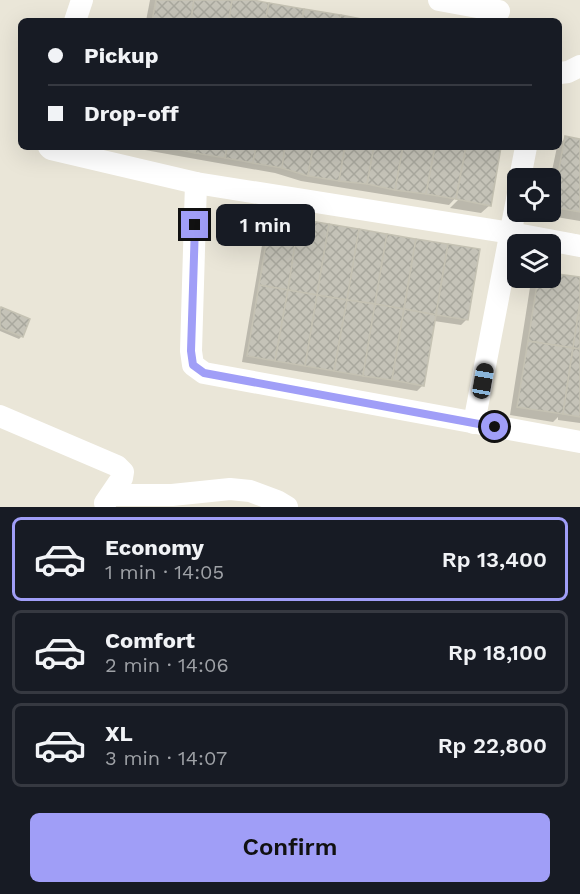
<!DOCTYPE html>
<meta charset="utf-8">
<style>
:root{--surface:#171b24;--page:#20242c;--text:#f1f3f6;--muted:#9ea1a6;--line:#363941;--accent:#a09ef7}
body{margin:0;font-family:"Work Sans",sans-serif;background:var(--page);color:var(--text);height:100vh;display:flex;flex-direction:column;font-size:22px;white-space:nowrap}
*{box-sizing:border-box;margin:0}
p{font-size:20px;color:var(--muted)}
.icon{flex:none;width:33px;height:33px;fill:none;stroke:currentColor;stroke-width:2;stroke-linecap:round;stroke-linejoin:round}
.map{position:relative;height:507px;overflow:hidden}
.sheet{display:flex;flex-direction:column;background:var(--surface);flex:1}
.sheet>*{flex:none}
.banner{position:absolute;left:18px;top:18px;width:544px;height:132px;border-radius:9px;box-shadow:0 6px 24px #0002;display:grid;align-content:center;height:132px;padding:0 30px;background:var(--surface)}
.tools{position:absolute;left:507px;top:168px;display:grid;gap:12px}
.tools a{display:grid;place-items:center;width:54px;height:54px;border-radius:9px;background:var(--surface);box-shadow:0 6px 24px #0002;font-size:30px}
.end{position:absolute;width:27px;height:27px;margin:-14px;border:8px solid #a09ef7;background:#111;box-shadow:0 0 0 3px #111}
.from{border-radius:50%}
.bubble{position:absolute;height:42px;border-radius:9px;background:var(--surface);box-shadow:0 6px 24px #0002;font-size:20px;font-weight:600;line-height:42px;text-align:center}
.car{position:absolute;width:18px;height:36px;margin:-18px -9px;border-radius:8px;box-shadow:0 0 4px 2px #0007;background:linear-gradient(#222 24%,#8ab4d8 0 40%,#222 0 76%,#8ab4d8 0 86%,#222 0)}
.banner b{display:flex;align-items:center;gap:21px;height:57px;font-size:22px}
.banner b+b{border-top:2px solid var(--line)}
.banner i{width:15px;height:15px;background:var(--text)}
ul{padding:10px 0 0;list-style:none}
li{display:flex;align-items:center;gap:18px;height:84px;margin:0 12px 9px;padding:0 18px;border:3px solid var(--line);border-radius:9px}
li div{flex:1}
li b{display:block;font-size:22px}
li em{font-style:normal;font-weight:600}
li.active{border-color:var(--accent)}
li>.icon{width:54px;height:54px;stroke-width:1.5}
.primary-button{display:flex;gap:12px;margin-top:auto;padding:12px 30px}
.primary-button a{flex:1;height:69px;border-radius:9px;background:var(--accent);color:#111;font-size:24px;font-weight:600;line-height:69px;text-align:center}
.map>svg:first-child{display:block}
</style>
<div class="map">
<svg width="580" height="507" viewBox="0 0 580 507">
<defs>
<pattern id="building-cross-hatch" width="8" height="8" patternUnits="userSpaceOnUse" patternTransform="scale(1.5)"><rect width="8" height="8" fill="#c5c3b8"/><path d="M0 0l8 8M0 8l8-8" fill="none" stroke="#a9a89e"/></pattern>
</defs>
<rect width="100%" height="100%" fill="#eae6d8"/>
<g fill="#0003">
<polygon points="150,0 246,0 363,21 146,21"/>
<polygon points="565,138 580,141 580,221 544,215 545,212 550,212 550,180 557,147 560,147 560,144"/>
<polygon points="128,147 500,147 490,205 481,213 450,208 463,195 460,193 449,205 301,181 275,173"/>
<polygon points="272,216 467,319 461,325 434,321 423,385 417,391 242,362 266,222"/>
<polygon points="534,278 580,279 580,423 558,420 558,417 553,422 510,415 531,281"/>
<polygon points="0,311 22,336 19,339 0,331"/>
</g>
<g fill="url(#building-cross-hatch)" stroke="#c5c2b3" stroke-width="1.5">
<polygon points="156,0 194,0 191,21 152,21"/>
<polygon points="194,0 232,0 229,21 191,21"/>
<polygon points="232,0 253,0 269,3 265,21 229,21"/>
<polygon points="269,3 304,9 302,21 265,21"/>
<polygon points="304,9 341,15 339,21 302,21"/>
<polygon points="341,15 372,21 339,21"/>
<polygon points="565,136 580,139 580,212 552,207"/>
<polygon points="168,147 196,147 195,153"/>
<polygon points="196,147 227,147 225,158 195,153"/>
<polygon points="227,147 256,147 253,163 225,158"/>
<polygon points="256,147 285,147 282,168 253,163"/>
<polygon points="285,147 313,147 308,176 282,168"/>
<polygon points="313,147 345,147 339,181 308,176"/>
<polygon points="345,147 374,147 367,184 339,181"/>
<polygon points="374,147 403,147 395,190 367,184"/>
<polygon points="403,147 435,147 426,194 395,190"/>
<polygon points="435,147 466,147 456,199 426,194"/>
<polygon points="466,147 501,147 491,206 456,199"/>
<polygon points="271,214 299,219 288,290 259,285"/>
<polygon points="299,219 329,224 317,295 288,290"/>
<polygon points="329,224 359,229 347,300 317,295"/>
<polygon points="359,229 387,234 375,304 347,300"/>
<polygon points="387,234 416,239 404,309 375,304"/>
<polygon points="416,239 448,244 436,315 404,309"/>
<polygon points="448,244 480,249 468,320 436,315"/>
<polygon points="550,273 580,277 580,303 573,348 528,341 538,278 550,278"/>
<polygon points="259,285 288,290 275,361 247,356"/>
<polygon points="288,290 317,295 305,366 275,361"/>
<polygon points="317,295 347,300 334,371 305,366"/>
<polygon points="347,300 375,304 363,376 334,371"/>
<polygon points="580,303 580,349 573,348"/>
<polygon points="375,304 404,309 392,380 363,376"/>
<polygon points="1,307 30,319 23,337 0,328 0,310"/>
<polygon points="404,309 436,315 424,386 392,380"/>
<polygon points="528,341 573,348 563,414 517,407"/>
<polygon points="573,348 580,349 580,417 563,414"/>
</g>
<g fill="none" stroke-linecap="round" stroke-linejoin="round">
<g stroke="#fff" stroke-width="22">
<polyline points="439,0 499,11"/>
<polyline points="75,21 82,0"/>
<polyline points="560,73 568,72 580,66"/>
<polyline points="49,147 51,149 196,183 511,233 580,246"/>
<polyline points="520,178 526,147"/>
<polyline points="196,183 191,351 193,365 204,373 580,442"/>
<polyline points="0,416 117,466 123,472 122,478 105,503"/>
<polyline points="474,423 518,194"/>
<polyline points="112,495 172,495 230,489 250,491 277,501 287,507"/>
</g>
</g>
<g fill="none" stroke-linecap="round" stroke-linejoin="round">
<polyline stroke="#a09ef7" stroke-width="8" points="195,225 191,351 193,365 204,373 495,427"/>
</g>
</svg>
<div class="tools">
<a><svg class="icon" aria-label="locate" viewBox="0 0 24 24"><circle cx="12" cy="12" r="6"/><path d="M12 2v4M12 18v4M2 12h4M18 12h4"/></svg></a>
<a><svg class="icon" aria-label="layers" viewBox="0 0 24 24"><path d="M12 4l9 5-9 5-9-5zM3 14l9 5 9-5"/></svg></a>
</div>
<i class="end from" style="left:495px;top:427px"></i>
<i class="end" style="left:195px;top:225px"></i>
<div class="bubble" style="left:216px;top:204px;width:99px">1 min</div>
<i class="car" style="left:483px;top:381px;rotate:10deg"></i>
<div class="banner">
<b><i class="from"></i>Pickup</b>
<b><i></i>Drop-off</b>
</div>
</div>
<section class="sheet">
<ul>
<li class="active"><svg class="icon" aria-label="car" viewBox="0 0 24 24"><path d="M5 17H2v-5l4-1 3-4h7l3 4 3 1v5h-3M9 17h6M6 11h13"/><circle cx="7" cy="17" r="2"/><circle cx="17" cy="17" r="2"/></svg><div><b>Economy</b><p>1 min · 14:05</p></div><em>Rp 13,400</em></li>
<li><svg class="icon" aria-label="car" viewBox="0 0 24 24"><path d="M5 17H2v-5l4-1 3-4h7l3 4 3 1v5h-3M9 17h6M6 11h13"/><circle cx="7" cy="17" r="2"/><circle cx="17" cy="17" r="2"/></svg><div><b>Comfort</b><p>2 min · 14:06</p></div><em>Rp 18,100</em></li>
<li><svg class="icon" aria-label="car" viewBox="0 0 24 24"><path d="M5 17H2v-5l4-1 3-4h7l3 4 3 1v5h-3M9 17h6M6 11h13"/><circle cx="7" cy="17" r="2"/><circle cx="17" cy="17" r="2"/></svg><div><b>XL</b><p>3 min · 14:07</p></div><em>Rp 22,800</em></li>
</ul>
<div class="primary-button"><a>Confirm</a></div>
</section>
